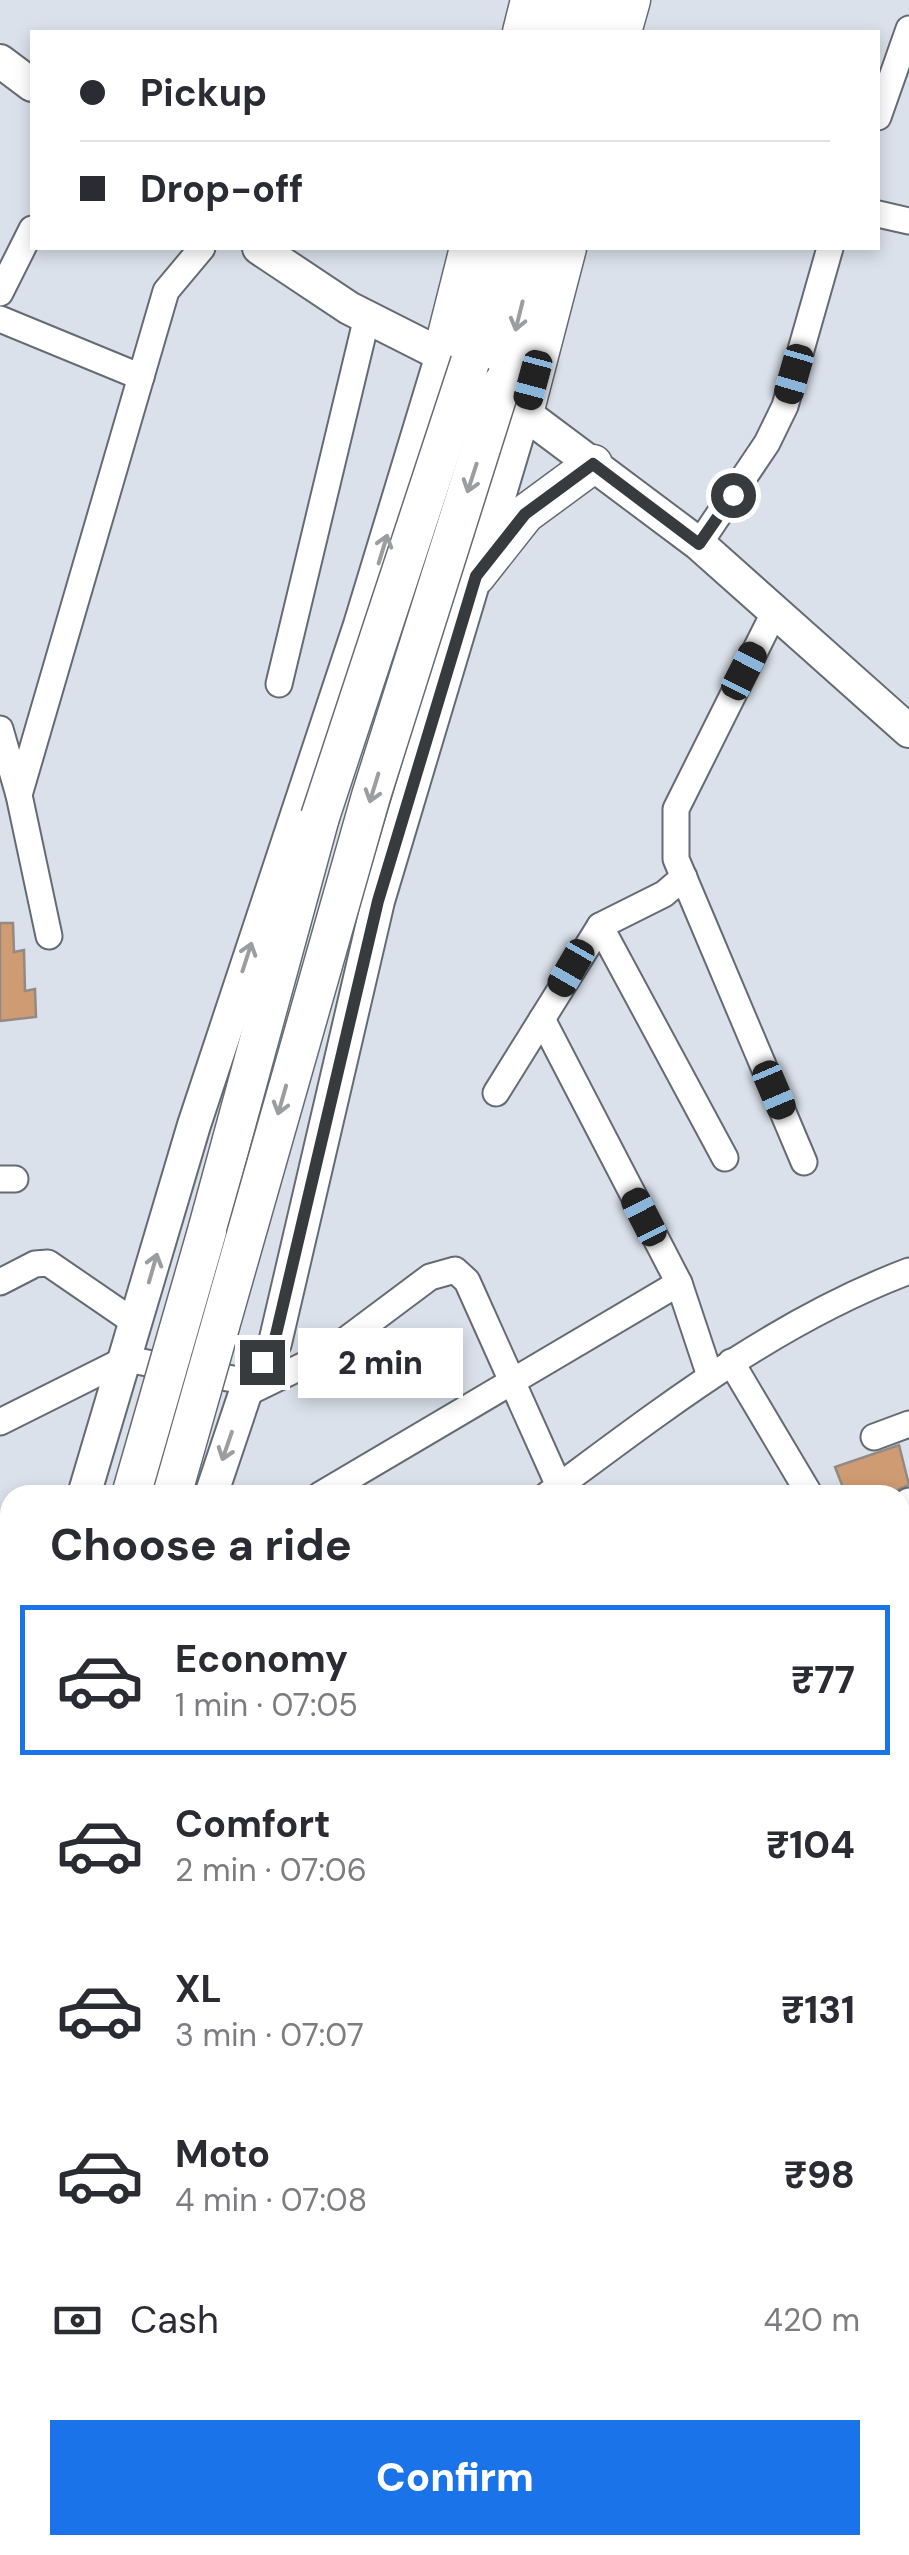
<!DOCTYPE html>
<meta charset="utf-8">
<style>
:root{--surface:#fff;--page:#f2f2f3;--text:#2b2b33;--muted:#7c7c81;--line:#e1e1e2;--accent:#1a73e8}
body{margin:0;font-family:"DM Sans",sans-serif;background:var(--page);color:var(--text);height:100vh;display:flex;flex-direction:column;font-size:38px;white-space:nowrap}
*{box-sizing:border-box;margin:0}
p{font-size:32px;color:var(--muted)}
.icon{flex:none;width:55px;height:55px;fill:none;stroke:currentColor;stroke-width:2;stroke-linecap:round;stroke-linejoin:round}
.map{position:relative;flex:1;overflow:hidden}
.sheet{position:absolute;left:0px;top:1485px;width:910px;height:1070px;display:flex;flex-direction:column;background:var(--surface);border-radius:30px 30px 0 0;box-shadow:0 5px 15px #0003}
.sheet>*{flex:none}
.top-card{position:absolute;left:30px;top:30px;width:850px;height:220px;border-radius:0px;box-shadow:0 5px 15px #0003;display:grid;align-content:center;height:220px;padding:0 50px;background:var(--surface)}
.end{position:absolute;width:45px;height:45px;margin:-22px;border:12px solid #383b3e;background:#fff;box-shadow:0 0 0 5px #fff}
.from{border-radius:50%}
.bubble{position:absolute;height:70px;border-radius:0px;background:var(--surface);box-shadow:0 5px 15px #0003;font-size:32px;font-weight:800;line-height:70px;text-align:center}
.car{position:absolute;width:30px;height:60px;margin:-30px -15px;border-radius:12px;box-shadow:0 0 8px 2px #0007;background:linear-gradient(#222 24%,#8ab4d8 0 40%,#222 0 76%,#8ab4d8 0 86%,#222 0)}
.top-card b{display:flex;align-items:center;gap:35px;height:95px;font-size:38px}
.top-card b+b{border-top:2px solid var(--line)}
.top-card i{width:25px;height:25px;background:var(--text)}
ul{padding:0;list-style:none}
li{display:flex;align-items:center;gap:30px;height:150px;margin:0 20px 15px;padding:0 30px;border:5px solid transparent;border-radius:0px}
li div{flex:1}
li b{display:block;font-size:38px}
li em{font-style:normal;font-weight:800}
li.selected{border-color:var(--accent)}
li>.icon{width:90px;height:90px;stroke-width:1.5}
h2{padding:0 50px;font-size:45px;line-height:120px}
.pay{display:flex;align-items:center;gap:25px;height:110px;padding:0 50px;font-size:38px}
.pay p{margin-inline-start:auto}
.primary-button{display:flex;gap:20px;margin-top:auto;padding:20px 50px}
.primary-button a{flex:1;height:115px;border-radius:0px;background:var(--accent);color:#fff;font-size:40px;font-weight:800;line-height:115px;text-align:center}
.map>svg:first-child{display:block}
</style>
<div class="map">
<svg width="909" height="2555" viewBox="0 0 909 2555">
<rect width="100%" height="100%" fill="#dae1ea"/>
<g fill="#ce9b72" stroke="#928a83" stroke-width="2.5">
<polygon points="0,923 13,923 14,952 24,950 25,991 35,989 36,1017 0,1021"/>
<polygon points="899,1445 909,1485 886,1495 846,1495 835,1467"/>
</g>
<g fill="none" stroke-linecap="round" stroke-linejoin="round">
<defs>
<g id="minor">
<polyline points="878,117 909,29"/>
<polyline points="878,214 909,221"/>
<polyline points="0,293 32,229"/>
<polyline points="0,319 141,377"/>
<polyline points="699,544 767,443 785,406 830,248"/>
<polyline points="775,611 676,809 676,859 804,1162"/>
<polyline points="279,684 367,317"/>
<polyline points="0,729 19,795 166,291 202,248"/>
<polyline points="19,795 49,936"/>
<polyline points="600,926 725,1158"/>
<polyline points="542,1019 679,1283 710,1376"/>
<polyline points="496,1093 600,926 664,894 684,877"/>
<polyline points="0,1179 15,1179"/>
<polyline points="0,1282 35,1264 48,1263 137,1324"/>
<polyline points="731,1362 810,1495"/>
<polyline points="245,1394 327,1354 430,1277 455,1270 467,1281 559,1486"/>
<polyline points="0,1422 126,1359 249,1382"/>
<polyline points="874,1437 909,1424"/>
<polyline points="320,1495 679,1283"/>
<path d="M547,1495C662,1410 774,1322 909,1271"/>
<polyline points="900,1506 909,1501"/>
<polyline points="0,1587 10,1545"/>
<polyline points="900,1613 909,1634"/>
<polyline points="0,1653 10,1653"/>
<polyline points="900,1704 909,1701"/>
<polyline points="0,1710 10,1711"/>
<polyline points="900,1929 909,1927"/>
<polyline points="900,2180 909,2177"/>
<polyline points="0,2426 10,2424"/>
<polyline points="900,2526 906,2555"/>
<polyline points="63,2545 66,2555"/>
<polyline points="259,2545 261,2555"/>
<polyline points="396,2545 398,2555"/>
<polyline points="553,2545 555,2555"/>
<polyline points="747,2545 749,2555"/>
</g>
<g id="major">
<polyline points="0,61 32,85"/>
<polyline points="84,1495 194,1125 360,625 442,355 349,308 259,248"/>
<polyline points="211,1495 249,1382 275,1343 378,901 524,413 699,544 909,731"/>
<polyline points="0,1786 10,1748"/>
<polyline points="0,2143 10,2111"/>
</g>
<g id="highway">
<polyline points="522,32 530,0"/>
<polyline points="554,32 562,0"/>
<polyline points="591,32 599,0"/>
<polyline points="622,32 631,0"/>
<polyline points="469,248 442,355 524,413 567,248"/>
<polyline points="470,362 499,248"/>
<polyline points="501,385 536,248"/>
<polyline points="476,576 525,514 593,464"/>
<polyline points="207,1231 320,817"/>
<polyline points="0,1927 10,1894"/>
<polyline points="0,2059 10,2027"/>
</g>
</defs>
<use href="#minor" stroke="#656b73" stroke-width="29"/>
<use href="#major" stroke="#656b73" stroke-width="36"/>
<use href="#highway" stroke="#656b73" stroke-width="41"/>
<use href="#minor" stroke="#fff" stroke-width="25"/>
<use href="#major" stroke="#fff" stroke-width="32"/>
<use href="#highway" stroke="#fff" stroke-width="38"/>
<defs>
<g id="highway-bridge">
<polyline points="320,817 470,362"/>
<polyline points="131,1495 207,1231"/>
<polyline points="172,1495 371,796 501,385"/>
</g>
</defs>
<use href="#highway-bridge" stroke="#656b73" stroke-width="41" stroke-linecap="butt"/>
<use href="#highway-bridge" stroke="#fff" stroke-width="38"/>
</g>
<defs><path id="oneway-shaft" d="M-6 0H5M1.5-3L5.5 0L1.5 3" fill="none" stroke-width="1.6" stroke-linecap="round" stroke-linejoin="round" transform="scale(2.5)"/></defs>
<g stroke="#9c9d9e">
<use href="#oneway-shaft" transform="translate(519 316) rotate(104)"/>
<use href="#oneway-shaft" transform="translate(472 478) rotate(108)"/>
<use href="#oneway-shaft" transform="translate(383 549) rotate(-73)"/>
<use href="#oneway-shaft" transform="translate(374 788) rotate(107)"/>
<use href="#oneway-shaft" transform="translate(247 957) rotate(-72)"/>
<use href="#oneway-shaft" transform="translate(282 1100) rotate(106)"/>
<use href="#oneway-shaft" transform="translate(153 1268) rotate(-74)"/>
<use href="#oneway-shaft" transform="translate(227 1446) rotate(109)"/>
</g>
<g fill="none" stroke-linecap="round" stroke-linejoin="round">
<polyline stroke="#383b3e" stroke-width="12" points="262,1362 274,1343 378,901 476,576 525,514 593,464 699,544 733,495"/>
</g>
</svg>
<i class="end from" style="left:733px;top:495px"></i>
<i class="end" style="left:262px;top:1362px"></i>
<div class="bubble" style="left:298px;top:1328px;width:165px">2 min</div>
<i class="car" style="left:794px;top:374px;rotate:196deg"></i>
<i class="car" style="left:533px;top:380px;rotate:195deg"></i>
<i class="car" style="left:744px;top:671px;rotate:27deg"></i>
<i class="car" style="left:571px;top:968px;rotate:210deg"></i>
<i class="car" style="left:774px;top:1090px;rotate:157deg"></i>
<i class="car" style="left:644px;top:1217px;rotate:333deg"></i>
<div class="top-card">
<b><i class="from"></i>Pickup</b>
<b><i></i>Drop-off</b>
</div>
<section class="sheet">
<h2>Choose a ride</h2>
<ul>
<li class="selected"><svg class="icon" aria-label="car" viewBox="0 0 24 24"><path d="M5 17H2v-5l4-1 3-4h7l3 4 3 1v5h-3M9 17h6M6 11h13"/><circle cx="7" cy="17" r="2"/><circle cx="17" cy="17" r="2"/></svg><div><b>Economy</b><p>1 min · 07:05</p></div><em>₹77</em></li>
<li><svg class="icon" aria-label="car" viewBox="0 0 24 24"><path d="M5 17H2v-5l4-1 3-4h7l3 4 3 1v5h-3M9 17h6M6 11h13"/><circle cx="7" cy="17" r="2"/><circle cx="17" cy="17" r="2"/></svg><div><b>Comfort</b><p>2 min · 07:06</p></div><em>₹104</em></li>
<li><svg class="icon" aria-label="car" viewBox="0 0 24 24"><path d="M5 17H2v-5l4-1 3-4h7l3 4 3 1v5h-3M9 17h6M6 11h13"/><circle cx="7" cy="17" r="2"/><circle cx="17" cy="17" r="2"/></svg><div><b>XL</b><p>3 min · 07:07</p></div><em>₹131</em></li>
<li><svg class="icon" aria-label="car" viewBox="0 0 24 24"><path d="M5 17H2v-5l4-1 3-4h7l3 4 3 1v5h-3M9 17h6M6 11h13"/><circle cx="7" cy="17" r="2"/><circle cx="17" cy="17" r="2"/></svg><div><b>Moto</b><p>4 min · 07:08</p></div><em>₹98</em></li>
</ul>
<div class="pay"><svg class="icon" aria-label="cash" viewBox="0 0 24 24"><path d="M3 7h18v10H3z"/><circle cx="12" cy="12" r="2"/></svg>Cash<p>420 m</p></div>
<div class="primary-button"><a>Confirm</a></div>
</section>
</div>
